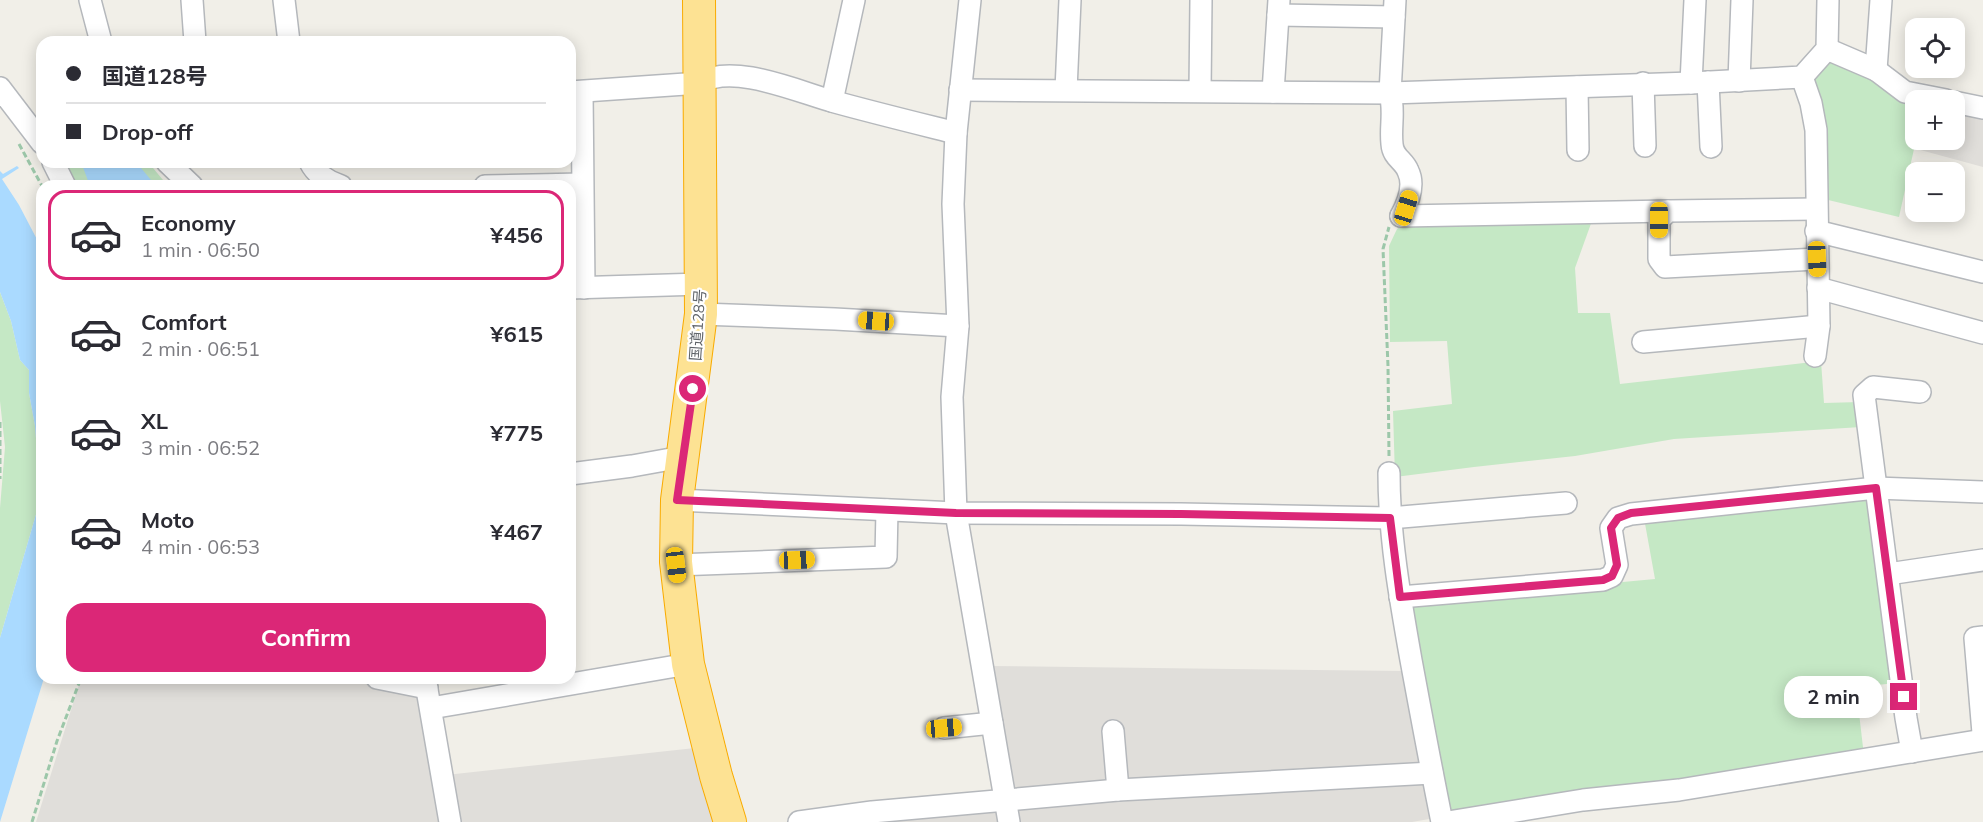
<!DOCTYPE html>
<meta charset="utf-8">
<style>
:root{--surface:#fff;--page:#f7f7f7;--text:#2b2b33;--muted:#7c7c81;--line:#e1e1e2;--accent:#db2777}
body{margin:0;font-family:Mulish,"Noto Sans JP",sans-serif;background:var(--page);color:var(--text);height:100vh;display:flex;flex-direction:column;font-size:22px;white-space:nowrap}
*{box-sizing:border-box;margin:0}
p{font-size:20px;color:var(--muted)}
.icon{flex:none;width:33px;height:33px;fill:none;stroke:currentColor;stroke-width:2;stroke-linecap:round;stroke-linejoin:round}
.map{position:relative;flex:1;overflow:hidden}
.side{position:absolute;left:36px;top:180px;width:540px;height:504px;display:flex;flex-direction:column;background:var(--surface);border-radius:18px;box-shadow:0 3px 15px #0003}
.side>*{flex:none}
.guide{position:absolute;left:36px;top:36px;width:540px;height:132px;border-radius:18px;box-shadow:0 3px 15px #0003;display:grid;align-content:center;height:132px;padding:0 30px;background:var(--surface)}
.fabs{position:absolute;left:1905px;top:18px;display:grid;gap:12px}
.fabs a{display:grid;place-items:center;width:60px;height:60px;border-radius:12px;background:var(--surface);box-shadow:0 3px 15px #0003;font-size:30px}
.end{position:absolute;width:27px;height:27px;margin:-14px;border:8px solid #db2777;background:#fff;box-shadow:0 0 0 3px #fff}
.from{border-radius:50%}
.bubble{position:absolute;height:42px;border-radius:18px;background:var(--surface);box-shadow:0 3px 15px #0003;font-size:20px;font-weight:700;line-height:42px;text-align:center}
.car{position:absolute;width:18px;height:36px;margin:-18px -9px;border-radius:8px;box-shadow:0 0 4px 2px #0007;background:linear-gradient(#f5c518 24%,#345 0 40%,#f5c518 0 76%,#345 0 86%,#f5c518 0)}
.guide b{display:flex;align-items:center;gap:21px;height:57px;font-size:22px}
.guide b+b{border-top:2px solid var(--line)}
.guide i{width:15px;height:15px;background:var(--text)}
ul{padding:10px 0 0;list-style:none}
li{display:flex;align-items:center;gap:18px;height:90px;margin:0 12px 9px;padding:0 18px;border:3px solid transparent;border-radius:18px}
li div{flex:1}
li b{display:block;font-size:22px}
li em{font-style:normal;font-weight:700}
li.current{border-color:var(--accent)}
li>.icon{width:54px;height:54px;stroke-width:1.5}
.button{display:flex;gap:12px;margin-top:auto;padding:12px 30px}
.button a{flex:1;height:69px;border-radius:18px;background:var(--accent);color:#fff;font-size:24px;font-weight:700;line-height:69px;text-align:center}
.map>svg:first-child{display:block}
</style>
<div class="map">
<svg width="1983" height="822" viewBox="0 0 1983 822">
<rect width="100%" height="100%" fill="#f1efe8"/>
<g fill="#e0deda">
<polygon points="1955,107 1983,114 1983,167 1913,148 1916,140 1954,140"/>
<polygon points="988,666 1405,671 1435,818 1412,822 1014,822"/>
<polygon points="81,678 362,678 414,688 424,695 446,822 36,822"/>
<polygon points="695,748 716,822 453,822 446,775"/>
<polygon points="999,804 1001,822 858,822"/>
</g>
<g fill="#c5e8c5">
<polygon points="1826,56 1916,100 1916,140 1899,217 1824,199 1808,75"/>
<polygon points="60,162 148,162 168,186 74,186"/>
<polygon points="1593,218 1575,268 1578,313 1610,313 1620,384 1821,361 1824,403 1860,402 1861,427 1674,439 1575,456 1474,467 1395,477 1393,411 1452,404 1447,341 1390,342 1389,246 1397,229 1408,222"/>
<polygon points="0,292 11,321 20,360 29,370 29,393 35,426 39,476 37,511 0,638 0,508 5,447 0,401"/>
<polygon points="1868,496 1897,683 1856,687 1864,756 1447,816 1409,602 1655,579 1644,518"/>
</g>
<g fill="#aadaff">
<polygon points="81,162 136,162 156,186 90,186"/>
<polygon points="17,166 19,168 2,179 19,205 42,249 42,678 44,678 0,822 0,638 37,511 39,476 35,426 29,393 29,370 20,360 11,321 0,292 0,171 3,174"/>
</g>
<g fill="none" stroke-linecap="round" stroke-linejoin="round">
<defs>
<g id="minor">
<polyline points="90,0 101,42"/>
<polyline points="192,0 195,42"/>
<polyline points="284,0 289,42"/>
<polyline points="970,0 956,133 953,204 958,326 952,397 956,513 1009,822"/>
<path d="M1395,0L1390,93C1395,111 1390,126 1392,144C1393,158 1404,160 1408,171C1415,185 1408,203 1401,216"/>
<polyline points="1278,15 1394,17"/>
<polyline points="1827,49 1876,70 1905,92 1946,100"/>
<polyline points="1876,70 1881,0"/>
<polyline points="1802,77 1811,103 1816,130 1819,326 1815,356"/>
<polyline points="1739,81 1742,0"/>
<polyline points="1708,82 1711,147"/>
<polyline points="1643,83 1645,146"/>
<polyline points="1691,83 1695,0"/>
<polyline points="1577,87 1578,150"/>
<polyline points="0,88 42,143"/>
<polyline points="960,90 1390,93 1691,83 1802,77 1827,49 1828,0"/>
<polyline points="1066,90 1070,0"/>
<polyline points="1200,91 1201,0"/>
<path d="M570,92L700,83C733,62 801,93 835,102C875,113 916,123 956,133"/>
<polyline points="582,92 584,288"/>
<polyline points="1273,92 1279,0"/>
<polyline points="832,101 854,0"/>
<polyline points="1954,102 1983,108"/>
<polyline points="53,162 65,186"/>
<polyline points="167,162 192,186"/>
<path d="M310,162C316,174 329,182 341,186"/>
<polyline points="485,186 582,184"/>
<polyline points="1816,209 1668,211 1659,220 1659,259 1665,267 1817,259"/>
<polyline points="1401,216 1668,211"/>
<polyline points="1816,231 1983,272"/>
<polyline points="570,288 701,284"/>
<polyline points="1818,288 1983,333"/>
<polyline points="701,314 835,319 958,326"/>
<polyline points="1643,342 1819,326"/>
<path d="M1389,473C1389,536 1400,598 1411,660C1421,714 1431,768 1442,822"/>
<polyline points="570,474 632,466 682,457"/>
<polyline points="677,500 956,513 1181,514 1390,518 1566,503"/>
<polyline points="676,565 886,557 887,510"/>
<polyline points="1888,574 1983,560"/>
<polyline points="1400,597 1603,580 1612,576 1617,565 1611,528 1618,518 1631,514 1876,488 1983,492"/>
<polyline points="1983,637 1975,638 1983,733"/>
<polyline points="377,678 427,688"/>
<polyline points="425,678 450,822"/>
<polyline points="431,708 688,664"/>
<polyline points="944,728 992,723"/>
<polyline points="1113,731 1118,790"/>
<polyline points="1912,752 1906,718 1864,395 1873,387 1920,392"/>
<polyline points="799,822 872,812 1118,790 1432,773"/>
<polyline points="1448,822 1583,800 1679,790 1983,740"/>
</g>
<polyline id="highway" points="699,0 701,314 677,500 676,562 688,664 716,776 730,822"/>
</defs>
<use href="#minor" stroke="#b5b8bc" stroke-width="24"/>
<use href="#highway" stroke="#f9ab00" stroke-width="34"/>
<g stroke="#9cc7a9" stroke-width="3" stroke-dasharray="6 3" stroke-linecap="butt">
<polyline points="19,144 42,186"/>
<polyline points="0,422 0,479"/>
<polyline points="1389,456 1388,366 1383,249 1389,227"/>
<polyline points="32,822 57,741 81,678"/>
</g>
<use href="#minor" stroke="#fff" stroke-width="21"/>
<use href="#highway" stroke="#fde293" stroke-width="32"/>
</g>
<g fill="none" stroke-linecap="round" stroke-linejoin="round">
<polyline stroke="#db2777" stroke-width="8" points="693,389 677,500 956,513 1181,514 1390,518 1400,597 1603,580 1612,576 1617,565 1611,528 1618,518 1631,513 1876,488 1904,697"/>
</g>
<g text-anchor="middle" stroke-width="4.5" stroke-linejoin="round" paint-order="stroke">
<g font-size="15" fill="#5f6368" stroke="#fff">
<text transform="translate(698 325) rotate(-86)" y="5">国道128号</text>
</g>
</g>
</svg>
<div class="fabs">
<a><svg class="icon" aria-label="locate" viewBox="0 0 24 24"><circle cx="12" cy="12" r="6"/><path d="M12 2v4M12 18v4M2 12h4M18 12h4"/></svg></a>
<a>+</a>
<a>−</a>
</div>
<i class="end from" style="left:693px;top:389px"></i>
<i class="end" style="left:1904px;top:697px"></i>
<div class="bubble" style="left:1784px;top:676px;width:99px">2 min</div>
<i class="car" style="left:1406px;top:208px;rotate:17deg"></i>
<i class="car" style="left:1659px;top:220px;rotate:180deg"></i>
<i class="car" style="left:1817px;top:259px;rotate:178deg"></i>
<i class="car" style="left:876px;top:321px;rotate:274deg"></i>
<i class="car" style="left:797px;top:560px;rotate:88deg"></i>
<i class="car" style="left:676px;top:565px;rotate:173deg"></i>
<i class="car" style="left:944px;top:728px;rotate:85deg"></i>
<div class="guide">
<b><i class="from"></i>国道128号</b>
<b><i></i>Drop-off</b>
</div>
<section class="side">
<ul>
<li class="current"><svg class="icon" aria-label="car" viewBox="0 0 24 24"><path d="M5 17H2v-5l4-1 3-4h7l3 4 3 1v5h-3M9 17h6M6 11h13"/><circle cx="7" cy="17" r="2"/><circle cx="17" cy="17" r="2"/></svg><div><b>Economy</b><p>1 min · 06:50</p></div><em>¥456</em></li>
<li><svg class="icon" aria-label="car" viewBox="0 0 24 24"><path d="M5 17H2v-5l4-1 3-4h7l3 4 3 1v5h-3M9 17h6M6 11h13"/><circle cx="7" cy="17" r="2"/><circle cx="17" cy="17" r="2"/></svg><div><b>Comfort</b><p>2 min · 06:51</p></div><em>¥615</em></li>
<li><svg class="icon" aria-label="car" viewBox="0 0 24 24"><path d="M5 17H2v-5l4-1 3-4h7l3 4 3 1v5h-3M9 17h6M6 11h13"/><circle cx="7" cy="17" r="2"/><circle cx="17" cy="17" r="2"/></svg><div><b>XL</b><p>3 min · 06:52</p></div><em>¥775</em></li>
<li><svg class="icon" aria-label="car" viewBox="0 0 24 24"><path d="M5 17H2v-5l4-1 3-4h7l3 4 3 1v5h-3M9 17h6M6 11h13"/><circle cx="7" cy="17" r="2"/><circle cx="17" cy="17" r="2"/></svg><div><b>Moto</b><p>4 min · 06:53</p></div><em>¥467</em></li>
</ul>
<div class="button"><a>Confirm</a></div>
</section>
</div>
